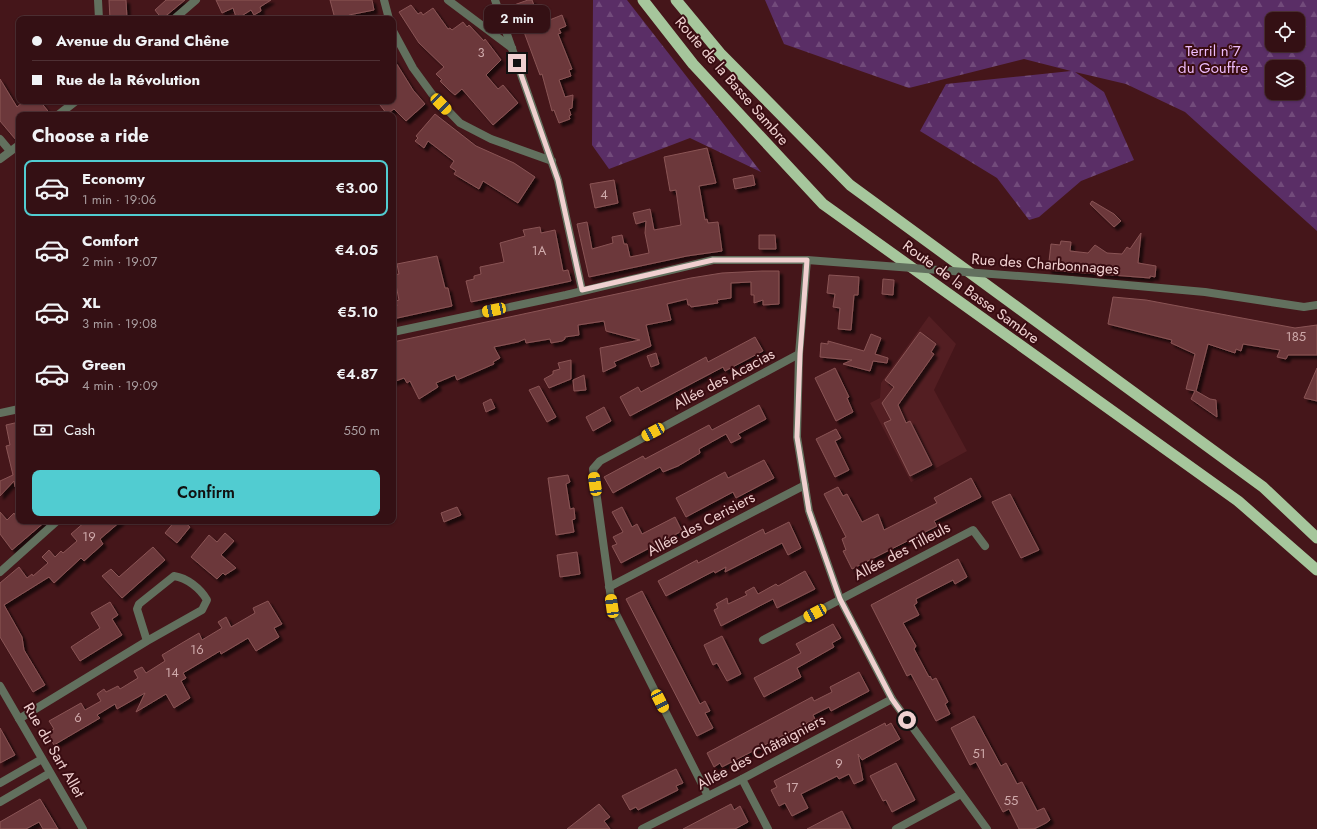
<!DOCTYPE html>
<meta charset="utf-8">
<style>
:root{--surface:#341014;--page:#3f1e22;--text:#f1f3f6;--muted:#a99da0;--line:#4e3034;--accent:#51ccd1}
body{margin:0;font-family:Jost,sans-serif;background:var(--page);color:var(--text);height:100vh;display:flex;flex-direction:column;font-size:15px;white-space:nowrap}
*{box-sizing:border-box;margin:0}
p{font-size:13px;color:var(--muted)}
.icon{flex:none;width:22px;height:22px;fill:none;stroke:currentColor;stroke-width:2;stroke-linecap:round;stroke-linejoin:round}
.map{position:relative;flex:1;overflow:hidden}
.details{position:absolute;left:16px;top:112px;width:380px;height:412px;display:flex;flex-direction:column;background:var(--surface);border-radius:8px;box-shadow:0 1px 3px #0004,0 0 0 1px var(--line)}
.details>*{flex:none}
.hud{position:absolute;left:16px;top:16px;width:380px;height:88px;border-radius:8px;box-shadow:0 1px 3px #0004,0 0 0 1px var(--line);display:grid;align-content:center;height:88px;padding:0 16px;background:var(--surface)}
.buttons{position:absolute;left:1265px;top:12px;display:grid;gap:8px}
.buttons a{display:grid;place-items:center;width:40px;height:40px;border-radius:8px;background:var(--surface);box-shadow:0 1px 3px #0004,0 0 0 1px var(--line);font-size:20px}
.end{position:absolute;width:18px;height:18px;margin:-9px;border:5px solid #f0d0d0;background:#111;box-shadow:0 0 0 2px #111}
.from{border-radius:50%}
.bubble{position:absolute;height:28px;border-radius:8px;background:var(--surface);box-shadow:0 1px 3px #0004,0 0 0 1px var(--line);font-size:13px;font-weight:600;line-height:28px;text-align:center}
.car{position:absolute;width:12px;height:24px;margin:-12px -6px;border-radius:5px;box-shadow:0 0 3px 1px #0007;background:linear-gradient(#f5c518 24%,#345 0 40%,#f5c518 0 76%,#345 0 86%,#f5c518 0)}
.hud b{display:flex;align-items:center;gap:14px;height:38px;font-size:15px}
.hud b+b{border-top:1px solid var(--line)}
.hud i{width:10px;height:10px;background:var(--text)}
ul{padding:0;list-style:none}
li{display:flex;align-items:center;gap:12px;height:56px;margin:0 8px 6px;padding:0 8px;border:2px solid transparent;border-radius:8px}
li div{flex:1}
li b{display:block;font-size:15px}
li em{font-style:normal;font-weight:600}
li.current{border-color:var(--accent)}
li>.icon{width:36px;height:36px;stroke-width:1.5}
h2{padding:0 16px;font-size:18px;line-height:48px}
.pay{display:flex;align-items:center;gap:10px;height:44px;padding:0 16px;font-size:15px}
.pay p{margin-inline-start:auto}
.button{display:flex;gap:8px;margin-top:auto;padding:8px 16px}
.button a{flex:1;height:46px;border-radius:8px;background:var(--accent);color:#111;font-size:16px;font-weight:600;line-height:46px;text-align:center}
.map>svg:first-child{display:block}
</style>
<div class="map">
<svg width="1317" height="829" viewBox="0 0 1317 829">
<defs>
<pattern id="forest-firs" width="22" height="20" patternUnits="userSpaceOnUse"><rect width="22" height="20" fill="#5a2e66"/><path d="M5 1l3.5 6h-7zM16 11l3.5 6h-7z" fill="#724b7b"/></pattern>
<filter id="shadow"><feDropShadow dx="3.5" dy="3.5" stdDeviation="1" flood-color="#0009"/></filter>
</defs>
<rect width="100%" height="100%" fill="#45161a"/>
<polygon fill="#531e22" points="929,316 956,344 934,390 967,451 911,482 870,403 880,398 881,383"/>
<g fill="url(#forest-firs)" fill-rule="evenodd">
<polygon points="593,0 627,0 761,172 690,138 609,169 592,145"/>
<path d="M765,0H1317V231L1185,112L1126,84L1075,72L1104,92L1134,160L1081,181L1039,217L1029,220L997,178L920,131L946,84L1071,71L1024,59L909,88L784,44ZM1272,19H1298V45H1272ZM1272,67H1298V93H1272Z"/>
</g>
<g fill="#6c393b" stroke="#8a5455" filter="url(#shadow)">
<polygon points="109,0 126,0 127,19 110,19"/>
<polygon points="166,0 185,0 162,19 155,10"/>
<polygon points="216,0 271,0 260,7 261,11 254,15 251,10 240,17 239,15 236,17 233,8 222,13"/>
<polygon points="330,0 372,0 374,10 349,15 350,19 335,19"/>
<polygon points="528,0 532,0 540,21 546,18 547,21 562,15 566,26 559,29 561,33 558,34 572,69 569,70 571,76 559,80 565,97 573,95 572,108 569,109 571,115 569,116 570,119 559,123 554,110 552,111 542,74 540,75 514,5"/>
<polygon points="411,5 418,14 421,12 423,15 433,8 448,29 450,28 452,30 463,22 467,27 469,25 484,41 485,39 501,60 486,75 498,89 503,85 518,103 493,125 462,89 455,95 449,90 440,81 442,80 436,74 444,67 419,43 399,12"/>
<polygon points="393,58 413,90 425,104 406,121 394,109 387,114 380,105 385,101 393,101"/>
<polygon points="0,79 17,107 24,101 40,101 51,115 19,115 19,140 16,140 0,121"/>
<polygon points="435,114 476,146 514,163 535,177 518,203 483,181 479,189 454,174 456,171 450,167 454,161 428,141 424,148 415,141 418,138 416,136"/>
<polygon points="707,148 716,183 699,186 705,220 707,219 708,223 718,222 722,251 687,256 589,277 577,224 587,222 592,249 613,243 612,237 622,235 624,244 627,244 630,257 649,253 645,233 646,221 636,224 633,213 650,209 654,230 681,225 676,190 670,191 664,157"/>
<polygon points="753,175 755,185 735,189 733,179"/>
<polygon points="614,180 618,203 595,208 590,184"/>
<polygon points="1092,201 1114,214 1121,221 1114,227 1090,204"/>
<polygon points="540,227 541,233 555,230 563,271 568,270 571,281 471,302 466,281 474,279 474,276 481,274 480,267 504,262 500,243 525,236 523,230"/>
<polygon points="1141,233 1138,263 1156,266 1155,277 1150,276 1150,278 1048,270 1051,244 1060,245 1061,241 1071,242 1070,251 1088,253 1095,245 1107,253 1122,254 1127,247 1130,249"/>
<polygon points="759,235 775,235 776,249 759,249"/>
<polygon points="437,256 445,288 448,288 452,306 393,319 393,307 397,306 396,301 399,300 394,275 399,274 397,264"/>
<polygon points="762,271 779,271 779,304 763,305 763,300 754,303 754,295 751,295 751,282 731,283 731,298 717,300 718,303 691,307 690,305 688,305 687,299 667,304 671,320 646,325 651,346 614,362 616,366 603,372 600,348 640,340 606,331 604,321 578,325 579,335 565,337 565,339 562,341 551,343 550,339 526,343 525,339 518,342 494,347 500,358 493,362 494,364 457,380 455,375 436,383 438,387 419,399 410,381 407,383 404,378 393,382 393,342 691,278 722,273"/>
<polygon points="829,275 859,277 858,295 854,295 851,330 838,329 840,308 833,307 835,294 827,293"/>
<polygon points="883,279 894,280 893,295 882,294"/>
<polygon points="1113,297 1146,300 1295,328 1317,325 1317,355 1288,355 1286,359 1277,357 1280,350 1243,344 1241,351 1236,349 1235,353 1208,344 1196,391 1210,399 1216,400 1217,417 1191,399 1195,391 1186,389 1195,354 1171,343 1172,340 1108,324"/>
<polygon points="920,332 936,344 931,352 934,354 898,405 906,423 910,421 932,465 910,476 884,423 891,420 882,403 894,387 885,380"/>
<polygon points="871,334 881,338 875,354 888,358 887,363 873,361 870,371 843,364 852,360 820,357 821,343 828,344 828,341 864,351"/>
<polygon points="755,337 763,351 725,371 723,367 630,416 620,397 638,387 641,392 706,357 708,362"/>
<polygon points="656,353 659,364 651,367 647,356"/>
<polygon points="571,360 571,379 549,388 544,379 553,374 553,371 560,369 558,363"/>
<polygon points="835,368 849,397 847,398 853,412 836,421 815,378"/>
<polygon points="1317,368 1317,401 1304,398"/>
<polygon points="584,375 586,390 574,391 573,380"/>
<polygon points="539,386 556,417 547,422 529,390"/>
<polygon points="491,399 495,408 486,412 483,403"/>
<polygon points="759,405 766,419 738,434 741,438 731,443 726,434 699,449 700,453 678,466 663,472 660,467 613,493 604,477 643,456 645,459 709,425 712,430"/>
<polygon points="604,407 611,421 593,431 586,417"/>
<polygon points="19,422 19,486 15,487 14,481 0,496 0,481 13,475 6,446 10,445 6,425"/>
<polygon points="836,429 841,438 835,441 849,470 835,477 816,439"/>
<polygon points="764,460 774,478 736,498 733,492 686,517 676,498 725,472 728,478"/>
<polygon points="568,475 570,482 566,484 570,509 574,508 575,519 572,520 574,532 556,535 548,478"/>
<polygon points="971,478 981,497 934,521 937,526 852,569 843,551 846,550 842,539 846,537 824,494 838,487 843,496 847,494 862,522 878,514 884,530 937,503 934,498"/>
<polygon points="1010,494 1039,550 1021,558 992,502"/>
<polygon points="457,507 461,515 444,522 441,513"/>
<polygon points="622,507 632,527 637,524 642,534 675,517 682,531 621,563 612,546 617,544 613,537 623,532 612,512"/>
<polygon points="0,512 7,520 14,513 19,521 46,521 12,550 0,534"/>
<polygon points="86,521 121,521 100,539 103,544 84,561 81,558 54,583 49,577 4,605 22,637 24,650 45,685 33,692 0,637 0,583 19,567 27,578 32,574 33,576 48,563 42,557 49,550 55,557 61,551 63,553 77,541 71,534"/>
<polygon points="175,521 183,521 190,527 177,543 165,533"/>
<polygon points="789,522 801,548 788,555 782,543 725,572 726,567 715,573 714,571 666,596 658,581 697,560 698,563 763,529 765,534"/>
<polygon points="225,533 234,541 221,555 236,568 225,575 223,573 217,579 191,557 209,535 217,542"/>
<polygon points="153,547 165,560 122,598 102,576 111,569 119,577"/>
<polygon points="577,552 580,574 560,577 557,555"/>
<polygon points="958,559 967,577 955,584 953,580 916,599 917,603 914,605 919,615 903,623 916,646 914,649 929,677 930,676 932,680 936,678 948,702 945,704 950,714 936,721 911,674 907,676 871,605"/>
<polygon points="805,571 815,589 777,608 773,599 721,626 714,610 718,608 716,604 727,598 728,604 747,595 745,592 754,587 758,594 776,584 778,586"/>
<polygon points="642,591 700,704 705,701 710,711 705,713 713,728 697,736 626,599"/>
<polygon points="268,601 282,624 274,628 279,637 256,651 248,638 221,654 220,651 183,673 186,678 181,681 190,698 174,708 166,694 136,712 145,693 117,709 115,704 97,715 100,718 54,745 47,733 54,729 49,721 81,703 85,710 101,701 97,694 104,689 106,692 118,686 120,689 138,678 134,671 142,667 146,673 165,661 162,655 182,643 199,633 202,640 222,628 218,622 226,617 231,627 255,613 253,608"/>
<polygon points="110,602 118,615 112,619 122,635 80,661 71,647 100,628 91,613"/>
<polygon points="833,624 841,638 832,643 834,647 797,668 801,677 764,697 754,678 801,653 796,644"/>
<polygon points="722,636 741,674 727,681 717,663 713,665 704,645"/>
<polygon points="859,672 869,691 831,711 829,707 813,715 815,719 722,767 720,763 714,767 707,753 812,697 814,701 832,692 830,687"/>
<polygon points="974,716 1001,766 1006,763 1017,784 1022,782 1037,811 1044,808 1050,820 1046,823 1034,829 1019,829 1009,809 1003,812 976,762 970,765 951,728"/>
<polygon points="885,723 886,726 891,723 900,739 862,760 858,754 863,780 854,784 849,774 839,779 837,776 801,794 808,808 792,816 785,803 779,806 771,790 777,787 774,781"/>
<polygon points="0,728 15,755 0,763"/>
<polygon points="896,763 915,800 892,812 886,800 883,801 870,776"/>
<polygon points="676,769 683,783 676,786 678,790 638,810 636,807 630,810 622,796"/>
<polygon points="40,799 58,829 43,829 39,822 26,829 0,829 0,822"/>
<polygon points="599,804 610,817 604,821 610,829 567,829"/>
<polygon points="731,804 734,810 740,806 748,822 735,829 683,829"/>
<polygon points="842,811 851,829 807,829 830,817"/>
</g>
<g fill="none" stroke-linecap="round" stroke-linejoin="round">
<g stroke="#62705e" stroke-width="8">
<polyline points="384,0 389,19"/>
<polyline points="448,0 512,48"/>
<polyline points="495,0 558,180 582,290"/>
<polyline points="174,19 196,0"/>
<polyline points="393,31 413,68 432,94 460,123 491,139 552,161"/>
<polyline points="0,139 10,151"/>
<polyline points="807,260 799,354 797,437 809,511 840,599 892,699 987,829"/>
<polyline points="0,572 57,521"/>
<polyline points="609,587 805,485"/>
<polyline points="763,640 973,530 985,546"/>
<path d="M19,719L147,641L202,610L207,600C200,588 187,578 174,576L139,604L137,609L147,641"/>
<polyline points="742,779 768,829"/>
<polyline points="0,783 42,759"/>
<polyline points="708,796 612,606 593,469 600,461 799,354"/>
<polyline points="0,802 50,773"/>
<polyline points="642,829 742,779 892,699"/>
<polyline points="896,829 961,794"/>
</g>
<g stroke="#62705e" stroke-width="8">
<polyline points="98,0 99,19"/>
<polyline points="58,115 76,101"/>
<polyline points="0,159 19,145"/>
<polyline points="1071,280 1205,292 1304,307 1317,305"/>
<polyline points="393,332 566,295 713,260 807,260"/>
<polyline points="0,413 19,409"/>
<polyline points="0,686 83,829"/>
</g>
<g stroke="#a6c69c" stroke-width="11">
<polyline points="643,0 693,64 823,204 1238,501 1317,570"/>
<polyline points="676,0 720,53 850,185 1263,487 1317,538"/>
</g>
<polyline stroke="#62705e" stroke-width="8" points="807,260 1071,280"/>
</g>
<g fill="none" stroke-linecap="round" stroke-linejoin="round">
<polyline stroke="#f0d0d0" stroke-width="5" points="517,63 558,180 582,290 713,260 807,260 800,354 797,437 809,511 840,599 892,699 907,720"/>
</g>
<g text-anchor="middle" stroke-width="4" stroke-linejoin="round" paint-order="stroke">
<g font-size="13" fill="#cfaaab">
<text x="481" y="57">3</text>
<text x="604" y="199">4</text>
<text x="539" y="255">1A</text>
<text x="1296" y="341">185</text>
<text x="89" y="541">19</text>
<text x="197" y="654">16</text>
<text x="172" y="677">14</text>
<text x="78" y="722">6</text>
<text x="979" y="758">51</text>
<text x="839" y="768">9</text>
<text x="792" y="792">17</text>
<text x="1011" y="805">55</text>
</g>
<g font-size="15" fill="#eebdfc" stroke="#390c11">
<text x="1213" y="56">Terril n°7<tspan x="1213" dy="17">du Gouffre</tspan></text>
</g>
<g font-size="15" fill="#f0d0d0" stroke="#390c11">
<text transform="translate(732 81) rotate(49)" y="5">Route de la Basse Sambre</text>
<text transform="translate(1045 264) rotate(4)" y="5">Rue des Charbonnages</text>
<text transform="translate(971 292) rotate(36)" y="5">Route de la Basse Sambre</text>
<text transform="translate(724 379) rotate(-28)" y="5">Allée des Acacias</text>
<text transform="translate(701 524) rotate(-28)" y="5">Allée des Cerisiers</text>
<text transform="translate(902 551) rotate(-28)" y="5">Allée des Tilleuls</text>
<text transform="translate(54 750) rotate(60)" y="5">Rue du Sart Allet</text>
<text transform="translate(761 752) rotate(-28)" y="5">Allée des Châtaigniers</text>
</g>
</g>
</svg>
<div class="buttons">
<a><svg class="icon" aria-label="locate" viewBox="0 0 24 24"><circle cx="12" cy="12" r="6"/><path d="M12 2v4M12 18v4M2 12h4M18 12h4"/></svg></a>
<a><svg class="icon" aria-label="layers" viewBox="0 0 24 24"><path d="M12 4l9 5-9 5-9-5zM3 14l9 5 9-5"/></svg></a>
</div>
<i class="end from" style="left:907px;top:720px"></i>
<i class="end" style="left:517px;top:63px"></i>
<div class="bubble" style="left:484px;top:5px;width:66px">2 min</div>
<i class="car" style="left:441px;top:104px;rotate:136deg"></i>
<i class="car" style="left:494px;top:310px;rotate:258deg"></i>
<i class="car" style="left:653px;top:432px;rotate:242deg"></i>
<i class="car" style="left:595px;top:484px;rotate:352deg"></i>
<i class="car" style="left:612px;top:606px;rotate:352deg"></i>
<i class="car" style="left:815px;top:613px;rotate:242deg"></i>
<i class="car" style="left:660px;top:701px;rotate:153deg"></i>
<div class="hud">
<b><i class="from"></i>Avenue du Grand Chêne</b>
<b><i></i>Rue de la Révolution</b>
</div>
<section class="details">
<h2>Choose a ride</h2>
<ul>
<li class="current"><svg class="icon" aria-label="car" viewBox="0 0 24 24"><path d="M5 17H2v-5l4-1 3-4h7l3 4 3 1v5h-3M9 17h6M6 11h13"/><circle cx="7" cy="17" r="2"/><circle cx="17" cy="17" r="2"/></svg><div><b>Economy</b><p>1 min · 19:06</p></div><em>€3.00</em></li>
<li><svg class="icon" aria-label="car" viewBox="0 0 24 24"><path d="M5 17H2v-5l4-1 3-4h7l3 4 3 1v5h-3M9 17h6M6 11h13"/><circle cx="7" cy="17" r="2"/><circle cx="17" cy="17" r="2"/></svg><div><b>Comfort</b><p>2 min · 19:07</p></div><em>€4.05</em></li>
<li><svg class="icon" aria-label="car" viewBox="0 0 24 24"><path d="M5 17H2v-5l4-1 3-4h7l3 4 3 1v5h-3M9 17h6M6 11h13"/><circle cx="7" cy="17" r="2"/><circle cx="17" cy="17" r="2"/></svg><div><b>XL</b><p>3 min · 19:08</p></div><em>€5.10</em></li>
<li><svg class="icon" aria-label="car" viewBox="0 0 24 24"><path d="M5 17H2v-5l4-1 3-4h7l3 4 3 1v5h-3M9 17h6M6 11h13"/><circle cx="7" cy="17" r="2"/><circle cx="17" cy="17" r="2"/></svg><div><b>Green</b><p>4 min · 19:09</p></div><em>€4.87</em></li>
</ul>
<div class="pay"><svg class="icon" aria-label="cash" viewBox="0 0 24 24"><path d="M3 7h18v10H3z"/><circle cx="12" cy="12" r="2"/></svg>Cash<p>550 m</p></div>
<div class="button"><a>Confirm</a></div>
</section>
</div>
